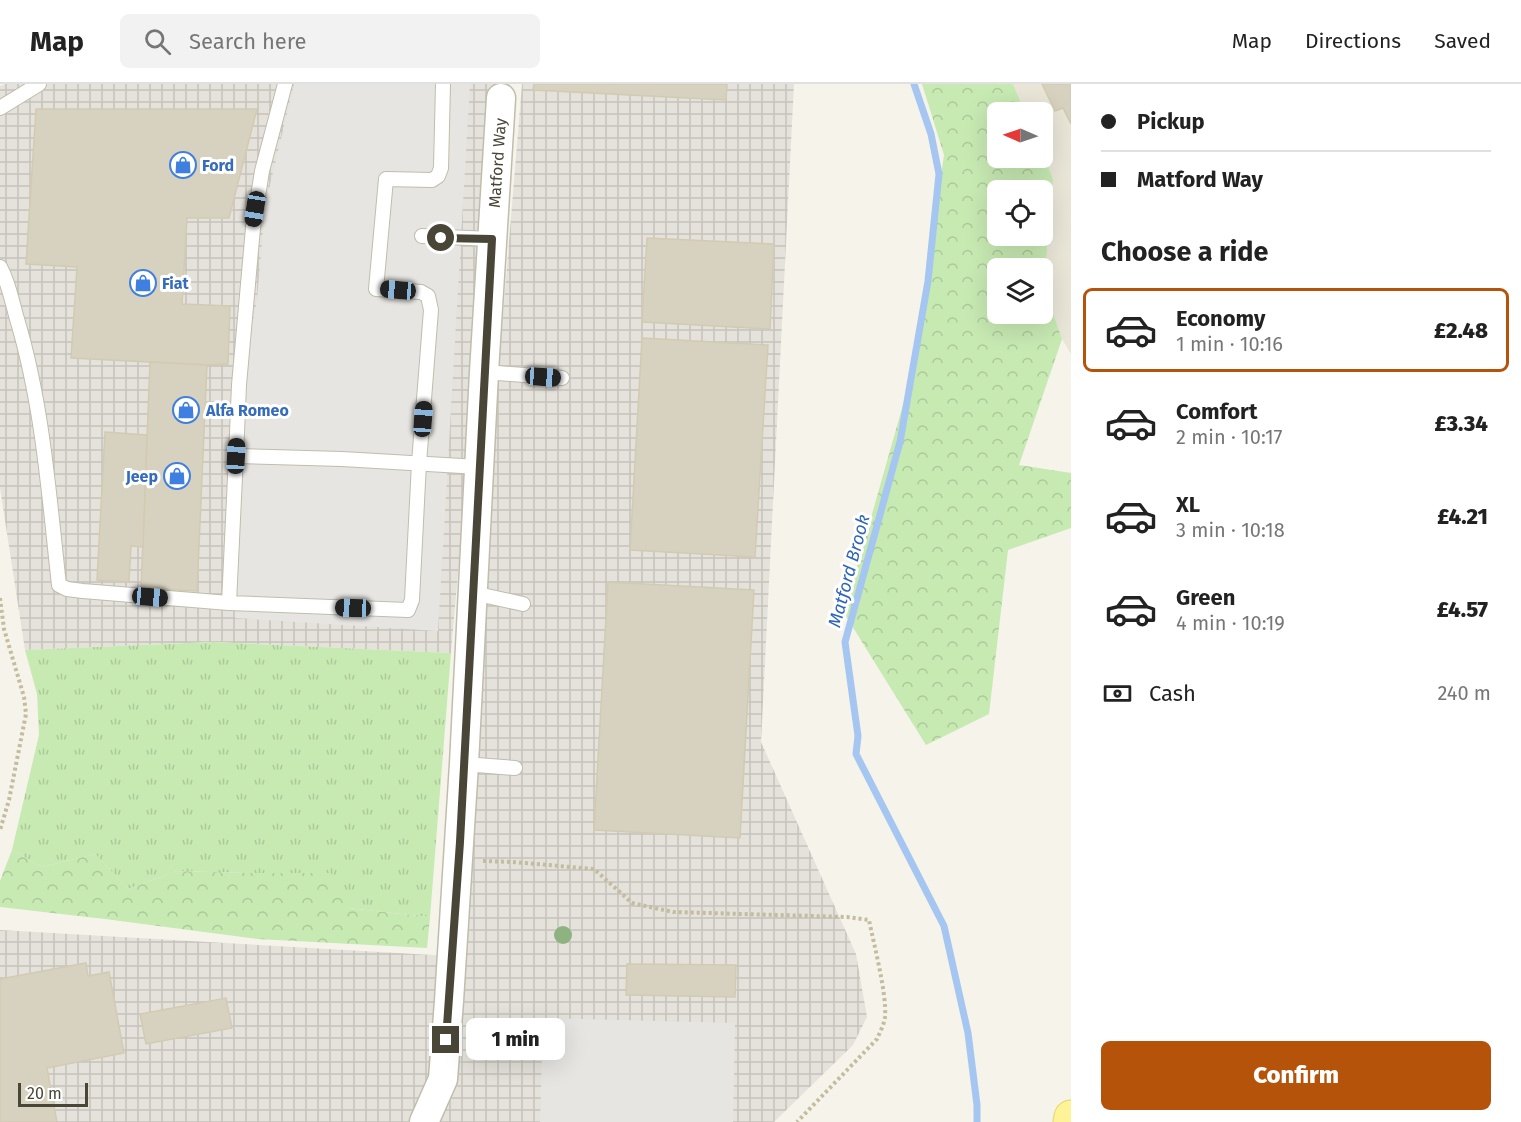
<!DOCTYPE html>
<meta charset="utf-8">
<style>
:root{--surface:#fff;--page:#f2f2f2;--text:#222;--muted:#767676;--line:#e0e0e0;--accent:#b45309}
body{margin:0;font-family:"Fira Sans",sans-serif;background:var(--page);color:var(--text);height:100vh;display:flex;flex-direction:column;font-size:22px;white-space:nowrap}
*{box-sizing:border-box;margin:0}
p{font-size:20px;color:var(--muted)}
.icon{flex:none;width:33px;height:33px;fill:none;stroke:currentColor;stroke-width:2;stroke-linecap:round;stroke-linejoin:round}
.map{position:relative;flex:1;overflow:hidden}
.details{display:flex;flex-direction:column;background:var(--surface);width:450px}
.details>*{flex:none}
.hud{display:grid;align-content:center;height:132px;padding:0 30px;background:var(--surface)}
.needle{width:39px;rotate:272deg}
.fabs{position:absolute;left:987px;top:18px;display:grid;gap:12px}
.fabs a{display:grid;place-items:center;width:66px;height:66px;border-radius:9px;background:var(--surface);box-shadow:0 6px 24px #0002;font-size:30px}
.scale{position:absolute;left:18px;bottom:15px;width:70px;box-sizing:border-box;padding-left:6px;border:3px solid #494537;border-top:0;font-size:16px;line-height:21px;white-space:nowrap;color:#494537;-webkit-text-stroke:4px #fff;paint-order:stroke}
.end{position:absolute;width:27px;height:27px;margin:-14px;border:8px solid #494537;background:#fff;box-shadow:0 0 0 3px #fff}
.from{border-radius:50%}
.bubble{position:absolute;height:42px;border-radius:9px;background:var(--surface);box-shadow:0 6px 24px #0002;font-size:20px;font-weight:800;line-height:42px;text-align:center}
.car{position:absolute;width:18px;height:36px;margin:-18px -9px;border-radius:8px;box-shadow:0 0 4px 2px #0007;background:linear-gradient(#222 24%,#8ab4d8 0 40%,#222 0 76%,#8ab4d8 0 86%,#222 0)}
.hud b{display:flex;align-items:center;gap:21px;height:57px;font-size:22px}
.hud b+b{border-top:2px solid var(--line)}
.hud i{width:15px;height:15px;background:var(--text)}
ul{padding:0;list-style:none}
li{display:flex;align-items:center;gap:18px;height:84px;margin:0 12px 9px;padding:0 18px;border:3px solid transparent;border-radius:9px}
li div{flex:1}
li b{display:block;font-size:22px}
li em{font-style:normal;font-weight:800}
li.current{border-color:var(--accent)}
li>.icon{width:54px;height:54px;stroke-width:1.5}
h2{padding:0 30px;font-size:27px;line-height:72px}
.pay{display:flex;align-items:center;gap:15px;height:66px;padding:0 30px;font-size:22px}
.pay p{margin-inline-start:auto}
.primary-button{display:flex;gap:12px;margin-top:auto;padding:12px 30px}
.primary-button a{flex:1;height:69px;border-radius:9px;background:var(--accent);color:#fff;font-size:24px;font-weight:800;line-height:69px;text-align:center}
header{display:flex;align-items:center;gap:36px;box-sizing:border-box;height:84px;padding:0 30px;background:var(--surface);border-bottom:2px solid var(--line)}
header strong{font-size:28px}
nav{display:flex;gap:33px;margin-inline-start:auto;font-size:21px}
.search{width:420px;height:54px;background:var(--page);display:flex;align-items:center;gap:15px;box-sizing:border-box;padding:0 21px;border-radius:9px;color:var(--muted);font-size:22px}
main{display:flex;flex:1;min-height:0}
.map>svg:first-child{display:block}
</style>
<header>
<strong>Map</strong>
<div class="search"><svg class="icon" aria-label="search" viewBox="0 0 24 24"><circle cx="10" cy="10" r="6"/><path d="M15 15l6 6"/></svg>Search here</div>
<nav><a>Map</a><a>Directions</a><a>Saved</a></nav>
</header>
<main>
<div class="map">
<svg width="1071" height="1038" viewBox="0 0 1071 1038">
<defs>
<pattern id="industrial-grid" width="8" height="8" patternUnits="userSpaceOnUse" patternTransform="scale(1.5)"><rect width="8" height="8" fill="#e5e2db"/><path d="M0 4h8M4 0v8" fill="none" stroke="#c6c3bd"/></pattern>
<pattern id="grass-tufts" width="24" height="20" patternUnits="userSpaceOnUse" patternTransform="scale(1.5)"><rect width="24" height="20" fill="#c7e9b2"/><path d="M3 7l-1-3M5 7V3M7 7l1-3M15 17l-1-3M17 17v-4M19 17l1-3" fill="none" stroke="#acc99a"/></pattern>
<pattern id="forest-crowns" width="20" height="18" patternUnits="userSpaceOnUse" patternTransform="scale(1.5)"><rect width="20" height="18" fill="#c7e9b2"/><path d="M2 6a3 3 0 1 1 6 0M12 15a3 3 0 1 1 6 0" fill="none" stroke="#acc99a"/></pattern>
</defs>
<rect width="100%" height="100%" fill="#f5f3ea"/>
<polygon fill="#e9e6d8" points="1013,0 1071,0 1071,270 1062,255 1044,203 1053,95 1043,70 1042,28 1025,28"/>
<g fill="url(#industrial-grid)">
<polygon points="5,0 501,0 451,569 213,558 25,566 0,404 0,2"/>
<polygon points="522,0 794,0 761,658 856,870 867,933 853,961 774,1038 0,1038 0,846 450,872"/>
</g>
<polygon fill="url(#grass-tufts)" points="213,558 451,569 430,833 348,824 244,789 177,787 128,805 95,770 42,783 12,766 39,651 37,610 25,566"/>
<g fill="url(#forest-crowns)" fill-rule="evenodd">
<path d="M922,0H1013L1025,28H998V74H1042L1043,70L1053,95L1044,203L1062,255L1019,381L1071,389V444L1008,466L989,630L926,661L844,529L912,289L944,71ZM998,106H1042V152H998ZM998,184H1042V230H998Z"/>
<polygon points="12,766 42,783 95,770 128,805 177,787 244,789 331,789 348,824 430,833 427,864 258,855 105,835 0,823 0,797"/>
</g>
<g fill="#e6e5e1">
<polygon points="294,0 470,0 438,547 235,534 242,293 257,216 265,122"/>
<polygon points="543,934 735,939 733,1038 540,1038"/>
</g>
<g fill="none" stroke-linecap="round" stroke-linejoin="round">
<polyline stroke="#a6c6f2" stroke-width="7" points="914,0 931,50 939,90 928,197 900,358 845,558 858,652 856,670 944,842 968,949 977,1021 977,1038"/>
</g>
<g fill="#d7d1bf" stroke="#d2cbb2" stroke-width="1.5">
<polygon points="534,0 727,0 726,16 533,6"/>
<polygon points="1042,0 1071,0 1071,40 1063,24 1055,27"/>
<polygon points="36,25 257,25 229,134 187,134 182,220 230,222 228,280 207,281 71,274 77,183 26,180"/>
<polygon points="647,154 774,160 770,245 642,238"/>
<polygon points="642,254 768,261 755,473 630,466"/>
<polygon points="150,278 207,281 197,507 141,504"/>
<polygon points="105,348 147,351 143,463 131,462 129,498 97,496"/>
<polygon points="608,498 754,506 740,754 594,746"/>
<polygon points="86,879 88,892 109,888 124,969 47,984 57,1038 0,1038 0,895"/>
<polygon points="627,880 736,881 735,913 626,911"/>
<polygon points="226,914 232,944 146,960 140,930"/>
</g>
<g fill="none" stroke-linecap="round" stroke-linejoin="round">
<defs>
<g id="service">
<polyline points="285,0 262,87 253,144 239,301 236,372 342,375 479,383"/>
<polyline points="0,24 39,0"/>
<polyline points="422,152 492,155"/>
<path d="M0,183C9,199 12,218 17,235C43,322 49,412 59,501L67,505L83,507L229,519"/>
<polyline points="484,288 562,294"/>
<polyline points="236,372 229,519 408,526 412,516 419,379 431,226 428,212 421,208 376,205 386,95 432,96 438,92 441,84 443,0"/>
<polyline points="473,509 523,520"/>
<polyline points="464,680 515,684"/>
</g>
<polyline id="minor" points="424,1038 443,995 449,917 464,680 484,288 501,14"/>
<polyline id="primary" points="1070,1038 1071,1033"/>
</defs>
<use href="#service" stroke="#c1bdac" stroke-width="16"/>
<use href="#minor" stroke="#c1bdac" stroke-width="31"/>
<use href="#primary" stroke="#e6d567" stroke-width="35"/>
<g stroke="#c3bc9d" stroke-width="4" stroke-dasharray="3 3" stroke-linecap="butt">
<polyline points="0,514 4,545 24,613 26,630 9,716 0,746"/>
<path d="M483,777L513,778L594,785L632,819L673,828L847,833L869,836C874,861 887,910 885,933C884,941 880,948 877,955L797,1038"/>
</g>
<use href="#service" stroke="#fff" stroke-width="14"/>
<use href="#minor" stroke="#fff" stroke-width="28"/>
<use href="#primary" stroke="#fff398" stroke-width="33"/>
</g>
<circle fill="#8eb280" cx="563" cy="851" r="9"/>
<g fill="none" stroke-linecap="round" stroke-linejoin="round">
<polyline stroke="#494537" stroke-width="8" points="441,154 492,155 460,758 446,956"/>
</g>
<defs>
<symbol id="shop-ring" viewBox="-11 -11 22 22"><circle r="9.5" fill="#fff" stroke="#3f7fe0" stroke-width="1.5"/><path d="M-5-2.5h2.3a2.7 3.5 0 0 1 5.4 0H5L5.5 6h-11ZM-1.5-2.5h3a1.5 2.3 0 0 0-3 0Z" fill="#3f7fe0"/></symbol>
</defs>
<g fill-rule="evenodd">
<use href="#shop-ring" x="168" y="66" width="30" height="30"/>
<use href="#shop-ring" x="128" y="184" width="30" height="30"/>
<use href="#shop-ring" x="171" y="311" width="30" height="30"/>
<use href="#shop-ring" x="162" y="377" width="30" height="30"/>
</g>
<g text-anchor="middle" stroke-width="6" stroke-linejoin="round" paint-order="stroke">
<g font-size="16" fill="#494537" stroke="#fff">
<text transform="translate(497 79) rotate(-86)" y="6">Matford Way</text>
</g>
<g font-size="16" font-weight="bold" fill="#366cbe" stroke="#fff" text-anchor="start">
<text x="202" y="87">Ford</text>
<text x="162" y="205">Fiat</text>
<text x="206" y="332">Alfa Romeo</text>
<text x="158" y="398" text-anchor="end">Jeep</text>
</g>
<g font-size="18" font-style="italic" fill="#2e66b8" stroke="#fff">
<text transform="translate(849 487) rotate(-75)" y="6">Matford Brook</text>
</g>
</g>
</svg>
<div class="fabs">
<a><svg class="needle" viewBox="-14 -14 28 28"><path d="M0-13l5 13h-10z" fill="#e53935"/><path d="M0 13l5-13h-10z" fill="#767676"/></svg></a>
<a><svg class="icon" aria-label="locate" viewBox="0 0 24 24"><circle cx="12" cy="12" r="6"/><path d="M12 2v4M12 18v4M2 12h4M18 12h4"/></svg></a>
<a><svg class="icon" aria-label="layers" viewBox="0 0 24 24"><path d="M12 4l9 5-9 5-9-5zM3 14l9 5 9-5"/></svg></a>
</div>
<div class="scale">20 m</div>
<i class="end from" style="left:441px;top:154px"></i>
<i class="end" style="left:446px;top:956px"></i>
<div class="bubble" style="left:466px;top:934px;width:99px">1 min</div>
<i class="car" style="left:255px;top:125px;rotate:189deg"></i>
<i class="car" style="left:398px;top:206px;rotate:275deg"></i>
<i class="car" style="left:543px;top:293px;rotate:94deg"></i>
<i class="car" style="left:423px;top:335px;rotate:4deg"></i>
<i class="car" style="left:236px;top:372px;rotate:3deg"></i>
<i class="car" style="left:150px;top:513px;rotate:95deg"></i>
<i class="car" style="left:353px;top:524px;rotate:272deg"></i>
</div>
<section class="details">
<div class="hud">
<b><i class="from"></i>Pickup</b>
<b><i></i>Matford Way</b>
</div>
<h2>Choose a ride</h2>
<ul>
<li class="current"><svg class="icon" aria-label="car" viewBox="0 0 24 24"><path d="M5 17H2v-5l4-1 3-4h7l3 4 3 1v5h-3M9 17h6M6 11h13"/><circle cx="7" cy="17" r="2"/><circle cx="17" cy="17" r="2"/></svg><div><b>Economy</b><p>1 min · 10:16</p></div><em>£2.48</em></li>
<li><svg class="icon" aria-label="car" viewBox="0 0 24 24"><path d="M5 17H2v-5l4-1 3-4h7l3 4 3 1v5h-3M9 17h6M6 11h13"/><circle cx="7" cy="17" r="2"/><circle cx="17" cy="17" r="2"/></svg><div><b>Comfort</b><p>2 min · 10:17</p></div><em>£3.34</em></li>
<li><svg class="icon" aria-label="car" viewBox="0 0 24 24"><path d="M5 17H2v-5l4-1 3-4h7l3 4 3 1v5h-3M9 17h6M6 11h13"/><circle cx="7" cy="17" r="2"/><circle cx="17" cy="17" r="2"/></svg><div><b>XL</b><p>3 min · 10:18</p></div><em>£4.21</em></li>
<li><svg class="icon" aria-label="car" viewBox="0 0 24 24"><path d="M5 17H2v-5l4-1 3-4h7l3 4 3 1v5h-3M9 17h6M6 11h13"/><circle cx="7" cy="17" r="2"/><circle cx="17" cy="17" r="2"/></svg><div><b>Green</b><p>4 min · 10:19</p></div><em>£4.57</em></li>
</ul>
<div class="pay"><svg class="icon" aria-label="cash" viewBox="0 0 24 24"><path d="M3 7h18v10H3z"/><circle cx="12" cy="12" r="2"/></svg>Cash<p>240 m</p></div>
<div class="primary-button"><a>Confirm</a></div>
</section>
</main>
